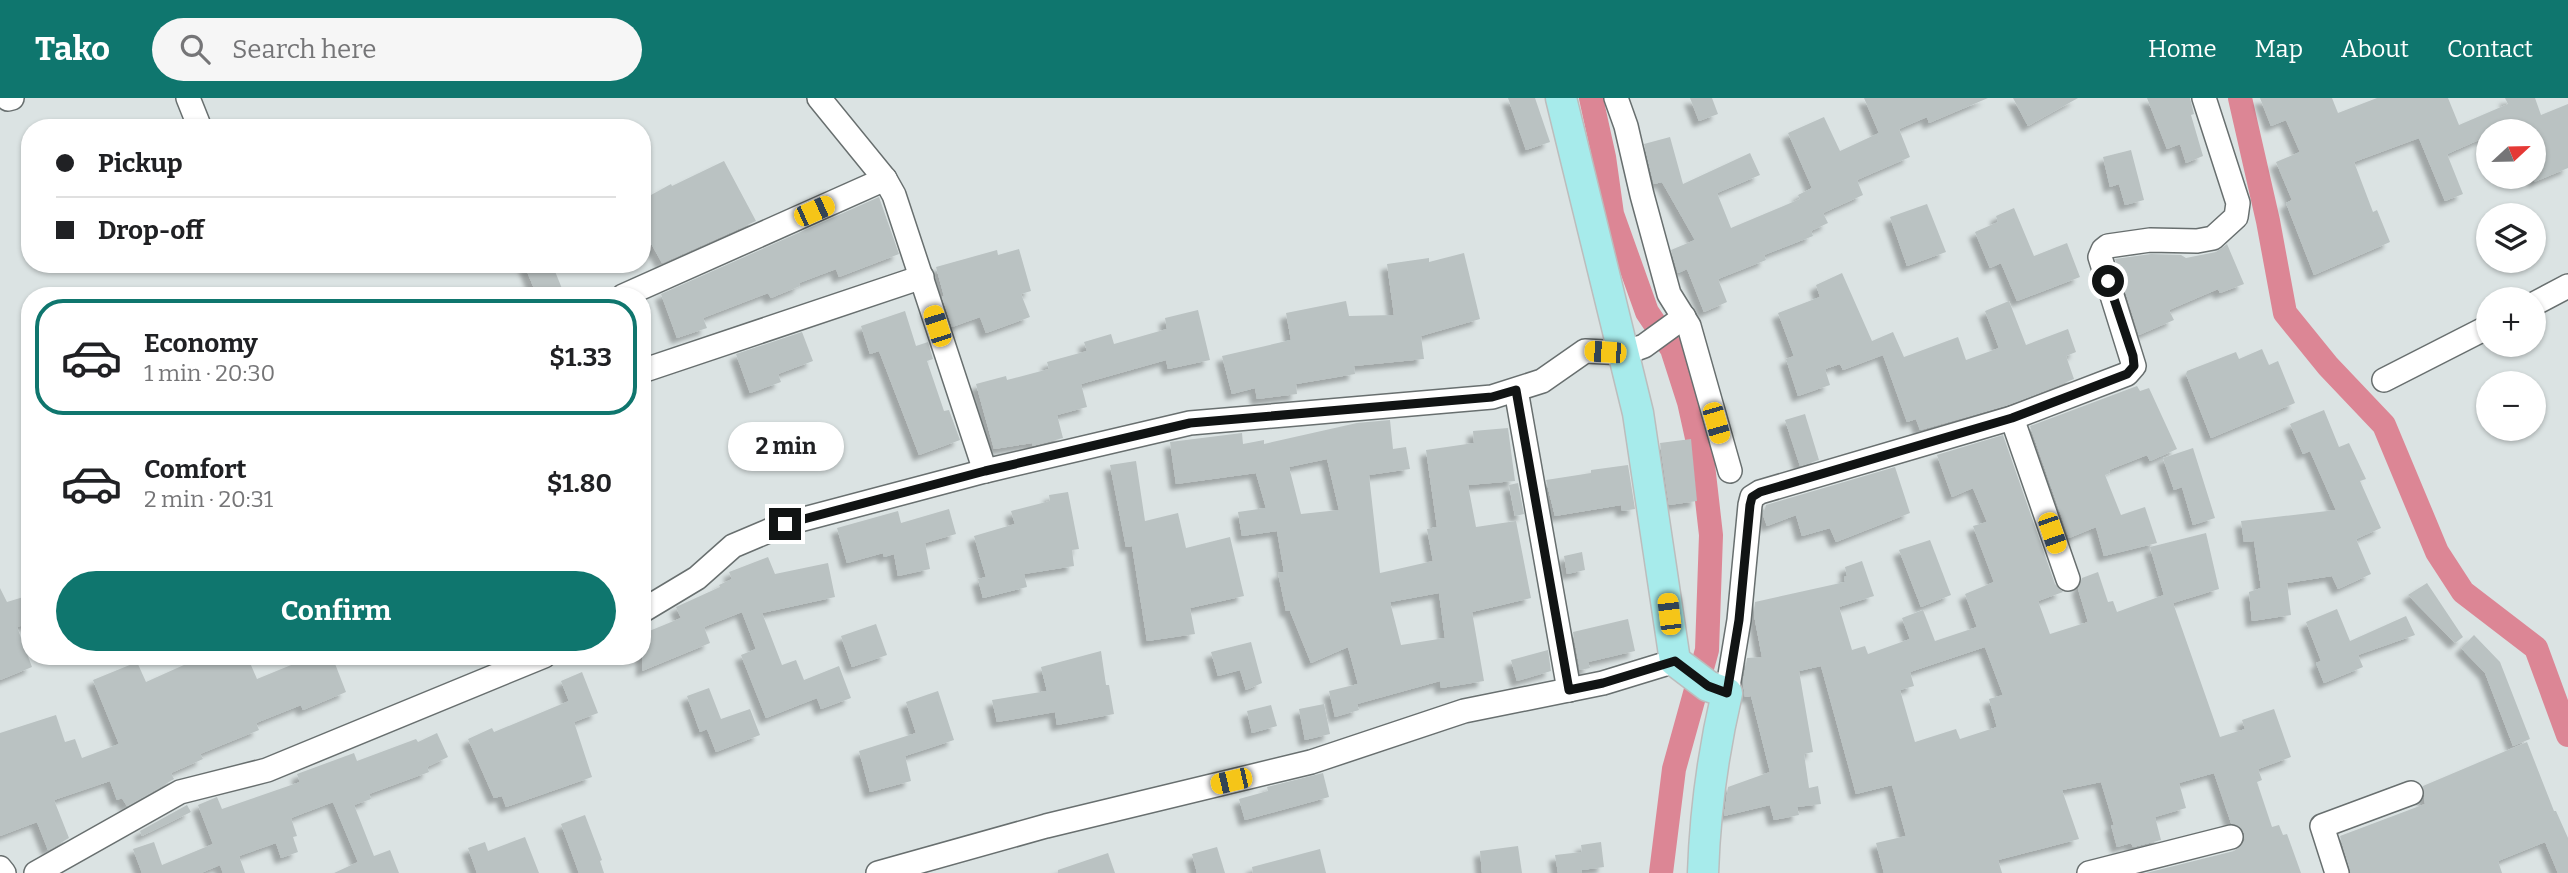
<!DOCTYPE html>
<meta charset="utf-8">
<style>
:root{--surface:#fff;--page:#f6f6f6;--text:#202124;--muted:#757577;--line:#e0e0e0;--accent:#0f766e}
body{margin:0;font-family:Bitter,serif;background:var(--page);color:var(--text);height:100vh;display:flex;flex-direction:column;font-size:26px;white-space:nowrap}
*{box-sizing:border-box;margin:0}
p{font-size:23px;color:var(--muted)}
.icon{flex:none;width:38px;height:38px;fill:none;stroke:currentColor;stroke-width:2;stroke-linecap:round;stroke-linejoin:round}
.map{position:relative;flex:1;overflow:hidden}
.side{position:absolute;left:21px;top:189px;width:630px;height:378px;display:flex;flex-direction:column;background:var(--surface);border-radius:28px;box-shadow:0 2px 5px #0004}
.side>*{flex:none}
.banner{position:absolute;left:21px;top:21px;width:630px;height:154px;border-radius:28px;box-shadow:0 2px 5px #0004;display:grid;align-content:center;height:154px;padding:0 35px;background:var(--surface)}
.needle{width:46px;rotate:68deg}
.fabs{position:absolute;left:2476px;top:21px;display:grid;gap:14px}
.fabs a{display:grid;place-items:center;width:70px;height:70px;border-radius:50%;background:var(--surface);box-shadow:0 2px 5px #0004;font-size:35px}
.end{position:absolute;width:32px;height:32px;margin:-16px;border:9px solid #111414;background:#fff;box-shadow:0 0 0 4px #fff}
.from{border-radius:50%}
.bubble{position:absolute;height:49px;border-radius:24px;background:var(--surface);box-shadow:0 2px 5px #0004;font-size:23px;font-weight:700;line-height:49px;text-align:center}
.car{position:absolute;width:21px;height:42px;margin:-21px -10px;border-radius:9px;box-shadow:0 0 5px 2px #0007;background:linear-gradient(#f5c518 24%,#345 0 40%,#f5c518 0 76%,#345 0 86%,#f5c518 0)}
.banner b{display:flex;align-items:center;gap:24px;height:66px;font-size:26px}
.banner b+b{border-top:2px solid var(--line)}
.banner i{width:18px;height:18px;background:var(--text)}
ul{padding:12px 0 0;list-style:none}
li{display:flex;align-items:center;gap:21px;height:116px;margin:0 14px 10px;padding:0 21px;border:4px solid transparent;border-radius:28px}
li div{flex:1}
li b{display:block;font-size:26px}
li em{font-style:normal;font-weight:700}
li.selected{border-color:var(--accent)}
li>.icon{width:63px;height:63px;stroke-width:1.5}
.primary-button{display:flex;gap:14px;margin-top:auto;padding:14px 35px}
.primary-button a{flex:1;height:80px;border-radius:42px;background:var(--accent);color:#fff;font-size:28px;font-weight:700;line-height:80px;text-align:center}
header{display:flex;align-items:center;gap:42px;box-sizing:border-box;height:98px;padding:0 35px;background:var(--accent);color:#fff}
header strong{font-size:33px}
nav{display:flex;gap:38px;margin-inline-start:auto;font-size:24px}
.search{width:490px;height:63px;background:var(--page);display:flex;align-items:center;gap:18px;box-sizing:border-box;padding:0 24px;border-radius:38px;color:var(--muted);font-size:26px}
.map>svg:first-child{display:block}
</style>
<header>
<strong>Tako</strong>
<div class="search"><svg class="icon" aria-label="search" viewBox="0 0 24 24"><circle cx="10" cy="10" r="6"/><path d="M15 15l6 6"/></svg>Search here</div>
<nav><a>Home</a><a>Map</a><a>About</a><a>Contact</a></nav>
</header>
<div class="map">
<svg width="2568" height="775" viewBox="0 0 2568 775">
<defs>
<filter id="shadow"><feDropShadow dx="-6" dy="6" stdDeviation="2" flood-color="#0004"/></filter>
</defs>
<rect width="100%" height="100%" fill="#dbe3e3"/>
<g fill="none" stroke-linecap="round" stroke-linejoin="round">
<g stroke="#dc8695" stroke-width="24">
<polyline points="1591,0 1604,59 1612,116 1647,214 1672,251 1689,304 1703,367 1711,437 1707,552 1674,671 1661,775"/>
<polyline points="2240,0 2268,123 2285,215 2328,268 2384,327 2437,454 2463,494 2536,550 2568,637"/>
</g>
</g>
<g fill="#bac2c2" fill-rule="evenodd" filter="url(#shadow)">
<polygon points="1508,0 1535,0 1550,44 1526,52"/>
<polygon points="1690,0 1712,0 1718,16 1699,23"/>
<polygon points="1864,0 1988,0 1929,25 1927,19 1899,31 1910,59 1857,82 1863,97 1823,115 1828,125 1811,133 1813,138 1764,157 1766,162 1718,181 1727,204 1704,214 1687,171 1678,175 1671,152 1695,142 1662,84 1654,86 1644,46 1670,39 1683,86 1750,55 1760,77 1717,95 1731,130 1800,101 1798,97 1812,90 1788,35 1824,19 1840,53 1879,35"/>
<polygon points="2013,0 2078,0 2028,28"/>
<polygon points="2147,0 2190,0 2194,16 2191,17 2203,58 2186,65 2180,46 2167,51"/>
<polygon points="2260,0 2332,0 2338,15 2377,0 2448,0 2459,27 2508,6 2505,0 2535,0 2541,17 2568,6 2568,70 2534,84 2534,33 2488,33 2488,38 2447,56 2463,96 2445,103 2419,40 2354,64 2373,114 2377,112 2390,144 2314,177 2286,105 2292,102 2276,64 2300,54 2286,22 2271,28"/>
<polygon points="2131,52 2144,102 2125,107 2119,86 2110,89 2103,59"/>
<polygon points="724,63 756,123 662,165 642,129 642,102 671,86 672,88"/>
<polygon points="879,99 899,156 839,179 836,171 799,185 800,188 771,200 768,195 703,220 707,230 677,240 661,196"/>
<polygon points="1927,106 1946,154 1907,168 1890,119"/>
<polygon points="2014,110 2034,158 2067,145 2080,179 2017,203 2001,165 1990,170 1975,134 1998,124 1996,118"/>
<polygon points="2227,146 2244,186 2220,195 2218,191 2169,212 2174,222 2139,237 2115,161 2151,156 2181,157 2186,160 2216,154"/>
<polygon points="1019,151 1031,193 1021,196 1030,219 986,235 980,219 952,229 942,199 944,198 936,169 997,152 998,157"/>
<polygon points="1464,155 1480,221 1421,238 1424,261 1354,268 1355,276 1296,286 1297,296 1257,301 1255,290 1232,296 1222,258 1291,242 1286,215 1346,203 1349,218 1394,217 1387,166 1429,160 1429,164"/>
<polygon points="524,166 552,166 565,198 537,198"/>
<polygon points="1842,175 1872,243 1893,234 1904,259 1958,239 1966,262 1999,250 1985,213 2009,203 2026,247 2068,231 2076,254 2066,258 2074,281 2008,307 1920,332 1916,321 1907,324 1883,257 1843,272 1840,266 1825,271 1830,287 1798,298 1786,261 1794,258 1778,215 1820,199 1816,187"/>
<polygon points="1198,212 1210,262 1168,271 1166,262 1081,286 1087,309 1057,317 1063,340 1032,348 1032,345 994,351 976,286 1006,278 1007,282 1049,271 1047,264 1087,253 1084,244 1111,236 1114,246 1167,231 1165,220"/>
<polygon points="905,213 916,248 928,244 933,261 927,263 944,313 949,312 960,342 919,357 879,253 870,256 861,228"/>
<polygon points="802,234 813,263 778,276 781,284 750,295 736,256"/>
<polygon points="2262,251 2269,267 2278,263 2295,305 2211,340 2186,276 2187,273 2236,254 2239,261"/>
<polygon points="2137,288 2140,293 2149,290 2177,351 2150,363 2147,357 2109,372 2110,375 2105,377 2121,417 2145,409 2157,445 2104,458 2096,429 2069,440 2030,328"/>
<polygon points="2324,312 2339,349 2349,345 2366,381 2360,383 2381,430 2356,441 2371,476 2338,491 2332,478 2287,485 2291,517 2252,523 2249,494 2261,490 2254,443 2244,444 2241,423 2336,412 2310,353 2303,356 2290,326"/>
<polygon points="1805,316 1819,362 1800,368 1785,322"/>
<path d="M1390,322L1393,351L1406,349L1410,371L1369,377L1380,475L1433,463L1427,431L1437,429L1426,352L1474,345L1473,333L1508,330L1515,383L1468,387L1476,429L1516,423L1531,500L1472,514L1484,583L1441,590L1440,583L1357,606L1359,612L1335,619L1329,593L1358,586L1348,549L1311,565L1290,513H1286L1278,475L1284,474L1277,433L1242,438L1238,414L1266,410L1256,375L1176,386L1170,344L1242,335L1243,346L1264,342V346L1357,325ZM1327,361L1339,412L1301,416L1289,369ZM1439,495L1445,540L1401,547L1390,504Z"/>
<path d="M2003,337L2055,486L2063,494L2038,503L2050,536L2088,524L2078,491L2082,480L2098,474L2108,504L2113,503L2117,514L2164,497L2150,449L2206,435L2219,491L2173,505L2220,639L2245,631L2242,622L2274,611L2291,659L2258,671L2262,682L2257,684L2272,729L2279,727L2283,737L2287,736L2301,775H2146L2234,753L2241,748L2245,742L2244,735L2240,729L2231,725L2214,675L2179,685L2186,710L2155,719L2161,742L2133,749L2131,745L2117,749L2111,727H2114L2101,684L2062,692L2079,741L1998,762L2002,775H1884L1876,745L1906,738L1892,687L1856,696L1821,568L1799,573L1813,654L1804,656L1809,690L1818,688L1821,706L1797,709L1799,717L1774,722L1770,707L1724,718L1728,689L1770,674L1751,598L1745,599L1743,584L1747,560L1762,559L1754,517L1755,504L1845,484L1844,479L1847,478L1845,469L1862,463L1874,498L1839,509L1852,552L1865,548L1868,556L1910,541L1902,520L1923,512L1935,543L1977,529L1965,496L1994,484L1973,428L1987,424L1973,390L1952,399L1937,357L1930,359ZM1985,549L2003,597L1989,601L1997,629L1960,641L1956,631L1915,644L1900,592L1914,588L1910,574Z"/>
<polygon points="1691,341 1697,403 1669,407 1660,345"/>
<polygon points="2193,350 2215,420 2193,427 2182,389 2174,392 2163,360"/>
<polygon points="1136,363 1145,423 1178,415 1186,450 1230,439 1244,498 1190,510 1195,536 1147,543 1132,448 1126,449 1110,367"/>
<polygon points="1628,367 1635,411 1622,413 1621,407 1555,418 1546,382 1591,375 1591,372"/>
<polygon points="1895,369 1910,415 1836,444 1830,430 1802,438 1796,417 1767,428 1763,417 1766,407"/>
<polygon points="1518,385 1524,416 1515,418 1509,387"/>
<polygon points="1068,394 1079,451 1072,452 1074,468 1024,476 1027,489 983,500 978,481 986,479 974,438 1015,426 1011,413 1050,403 1049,397"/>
<polygon points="949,411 956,436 925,445 930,471 898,478 894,456 884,459 883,455 847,465 837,430 898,413 901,425"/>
<polygon points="1930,442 1951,497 1921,509 1899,452"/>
<polygon points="1582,454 1585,472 1567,476 1564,458"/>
<polygon points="768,459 775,476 828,465 835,499 762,515 782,567 796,562 804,582 839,568 851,600 821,611 817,600 766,620 741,557 756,551 742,514 704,529 710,545 642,573 642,536 681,520 676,509 720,489 719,487 732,481 729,474"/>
<polygon points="2427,485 2463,539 2455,545 2408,497"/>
<polygon points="0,490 7,504 30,497 30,525 17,529 32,569 0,582"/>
<polygon points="2337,511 2350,543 2406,518 2415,537 2358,557 2363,569 2324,585 2316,565 2321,563 2306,524"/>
<polygon points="1628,521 1635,553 1588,564 1590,570 1580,572 1573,534"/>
<polygon points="876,526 887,557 852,569 841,538"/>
<polygon points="2474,537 2500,564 2530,641 2513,648 2485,575 2461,550"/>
<polygon points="1251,544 1262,585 1246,592 1240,572 1218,578 1211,554"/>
<polygon points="1548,552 1551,573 1517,583 1511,562"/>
<polygon points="1101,553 1106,587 1109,587 1114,616 1057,627 1055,614 997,624 992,602 1047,593 1041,569"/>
<polygon points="217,558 247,558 257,581 313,558 332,558 346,594 303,612 301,607 256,625 259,632 200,656 203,661 171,675 174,681 127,708 122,700 117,702 110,683 54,702 69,740 48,752 37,724 0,738 0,635 56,617 65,644 75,641 82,660 119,646 93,582 137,564 146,584 195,562 197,566"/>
<polygon points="582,574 598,615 574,624 592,679 506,709 502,698 494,700 468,641 492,630 494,634 569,603 561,583"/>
<polygon points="709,590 721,621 750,611 760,637 716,654 707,631 700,634 687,598"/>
<polygon points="938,593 954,642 905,658 911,683 870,694 859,653 916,635 906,604"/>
<polygon points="1324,606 1330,636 1305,642 1299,611"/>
<polygon points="1271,607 1277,628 1252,635 1247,613"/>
<polygon points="437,635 448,659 427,669 429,674 369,696 371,701 354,707 374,758 390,752 399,775 334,775 358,764 333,704 291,720 297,738 293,739 298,754 281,760 276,745 239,758 245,775 223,775 220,767 201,775 142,775 133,751 154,744 162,767 213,746 198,707 217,699 222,711 300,684 297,676 354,655 357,663 416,641 418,644"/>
<polygon points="2527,644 2554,713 2556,713 2568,740 2568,775 2558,775 2545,744 2498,763 2502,775 2351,775 2340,738 2425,706 2423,688"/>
<polygon points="1323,675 1329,699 1245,722 1239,701 1268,693 1267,689"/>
<polygon points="187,707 191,714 142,738 140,733"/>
<polygon points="585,717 602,762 600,763 604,775 579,775 561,726"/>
<polygon points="525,739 539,775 477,775 468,750 485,744 488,753"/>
<polygon points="1601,744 1604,769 1582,772 1582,775 1558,775 1555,757 1582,754 1581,747"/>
<polygon points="1518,748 1522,775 1482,775 1480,753"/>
<polygon points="1217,749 1225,775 1197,775 1192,756"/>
<polygon points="1320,751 1326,775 1253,775 1252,769"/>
<polygon points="1108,755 1115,775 1058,775 1058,772"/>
</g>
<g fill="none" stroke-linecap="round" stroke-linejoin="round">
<defs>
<g id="minor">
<polyline points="188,0 200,30"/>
<polyline points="819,0 885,81 894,97 985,373"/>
<polyline points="1616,0 1626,28 1642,97 1669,196 1689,228 1730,373"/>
<polyline points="8,1 12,0"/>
<polyline points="623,198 885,81"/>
<polyline points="2534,206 2568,188"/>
<polyline points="642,273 922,179"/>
<polyline points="2384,282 2488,229"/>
<polyline points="1516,292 1569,592"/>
<polyline points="2012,320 2068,481"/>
<polyline points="642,513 697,480 733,448 785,426 985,373 1190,325 1492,299 1542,283 1585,253 1625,255 1644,248 1684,219"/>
<polyline points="1727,595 1739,522 1750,407 1752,399 1760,394 2012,320 2127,276 2134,268 2100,159 2103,152 2108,148 2150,142 2197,143 2213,140 2236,119 2238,105 2204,0"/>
<polyline points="0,770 4,775"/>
<polyline points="36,775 180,694 267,672 544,558"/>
<polyline points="878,775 1046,728 1311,664 1464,613 1603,585 1675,563"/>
<polyline points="2089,775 2231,739"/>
<polyline points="2337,775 2322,728 2411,695"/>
</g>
<path id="major" d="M1561,0L1638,315L1675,563L1708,588L1727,595C1713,655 1705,714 1703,775"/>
</defs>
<use href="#minor" stroke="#686f6f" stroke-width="26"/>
<use href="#major" stroke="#bcbdbd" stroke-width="33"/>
<use href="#minor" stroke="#fff" stroke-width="23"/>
<use href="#major" stroke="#a7ebeb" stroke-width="30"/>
</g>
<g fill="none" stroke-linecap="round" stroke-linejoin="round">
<polyline stroke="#111414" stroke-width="9" points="785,426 985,373 1190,325 1492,299 1516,292 1569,592 1603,585 1675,563 1708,588 1727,595 1739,522 1750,407 1752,399 1760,394 2012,320 2127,276 2134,268 2133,258 2108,183"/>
</g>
</svg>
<div class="fabs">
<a><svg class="needle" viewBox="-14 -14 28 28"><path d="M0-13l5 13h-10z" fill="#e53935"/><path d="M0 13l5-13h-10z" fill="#757577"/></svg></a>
<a><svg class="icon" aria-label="layers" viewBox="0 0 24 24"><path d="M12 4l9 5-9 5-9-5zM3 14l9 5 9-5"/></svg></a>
<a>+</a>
<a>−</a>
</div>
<i class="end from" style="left:2108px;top:183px"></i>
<i class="end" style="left:785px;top:426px"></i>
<div class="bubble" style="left:728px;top:324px;width:116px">2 min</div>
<i class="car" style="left:814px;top:113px;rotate:66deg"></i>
<i class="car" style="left:937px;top:228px;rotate:342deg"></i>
<i class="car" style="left:1605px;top:254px;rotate:274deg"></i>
<i class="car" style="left:1716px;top:325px;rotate:164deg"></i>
<i class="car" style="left:2052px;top:435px;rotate:161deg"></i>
<i class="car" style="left:1669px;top:516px;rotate:353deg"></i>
<i class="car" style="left:1231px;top:683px;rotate:257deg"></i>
<div class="banner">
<b><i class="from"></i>Pickup</b>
<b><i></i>Drop-off</b>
</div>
<section class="side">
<ul>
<li class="selected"><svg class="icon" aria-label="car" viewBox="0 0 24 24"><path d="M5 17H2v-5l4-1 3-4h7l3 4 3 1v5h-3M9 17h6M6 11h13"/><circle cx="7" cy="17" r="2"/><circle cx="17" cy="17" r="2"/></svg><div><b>Economy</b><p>1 min · 20:30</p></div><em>$1.33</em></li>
<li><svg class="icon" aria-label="car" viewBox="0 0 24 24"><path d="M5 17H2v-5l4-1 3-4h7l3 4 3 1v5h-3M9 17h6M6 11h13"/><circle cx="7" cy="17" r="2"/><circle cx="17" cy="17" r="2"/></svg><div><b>Comfort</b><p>2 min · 20:31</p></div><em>$1.80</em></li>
</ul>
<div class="primary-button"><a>Confirm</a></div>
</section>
</div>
